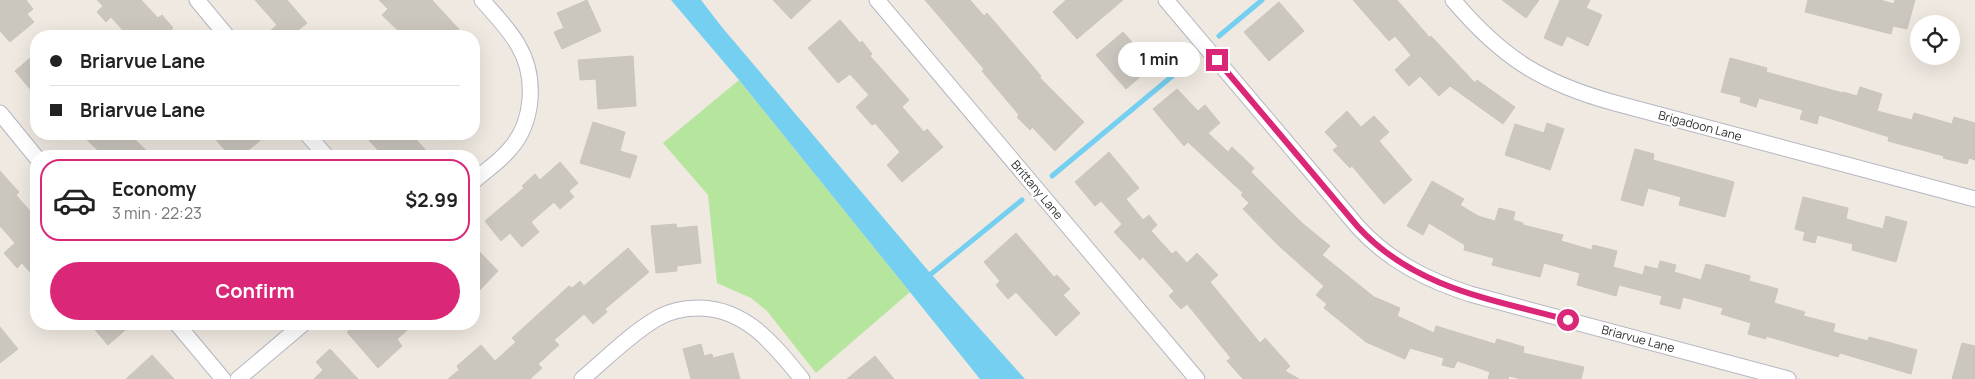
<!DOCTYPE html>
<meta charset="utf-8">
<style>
:root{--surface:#fff;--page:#f2f2f2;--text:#222;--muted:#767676;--line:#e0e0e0;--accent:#db2777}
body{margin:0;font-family:Manrope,sans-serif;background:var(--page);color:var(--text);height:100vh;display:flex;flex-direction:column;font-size:19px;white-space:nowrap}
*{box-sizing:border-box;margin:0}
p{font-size:16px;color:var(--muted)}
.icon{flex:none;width:28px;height:28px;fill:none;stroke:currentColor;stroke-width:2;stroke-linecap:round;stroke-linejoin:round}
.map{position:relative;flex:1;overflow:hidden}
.panel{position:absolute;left:30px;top:150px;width:450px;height:180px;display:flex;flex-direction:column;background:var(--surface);border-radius:20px;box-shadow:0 5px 20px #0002}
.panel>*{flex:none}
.hud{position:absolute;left:30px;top:30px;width:450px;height:110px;border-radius:20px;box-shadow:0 5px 20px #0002;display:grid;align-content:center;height:110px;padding:0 20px;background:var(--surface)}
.buttons{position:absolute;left:1910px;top:15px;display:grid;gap:10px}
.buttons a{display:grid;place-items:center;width:50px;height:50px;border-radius:50%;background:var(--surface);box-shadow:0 5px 20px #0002;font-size:25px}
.end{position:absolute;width:22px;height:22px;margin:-11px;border:6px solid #db2777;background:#fff;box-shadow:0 0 0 2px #fff}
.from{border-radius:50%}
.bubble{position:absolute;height:35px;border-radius:18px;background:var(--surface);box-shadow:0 5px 20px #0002;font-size:16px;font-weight:700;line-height:35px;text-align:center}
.hud b{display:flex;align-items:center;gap:18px;height:48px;font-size:19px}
.hud b+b{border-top:1px solid var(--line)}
.hud i{width:12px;height:12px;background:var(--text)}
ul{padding:9px 0 0;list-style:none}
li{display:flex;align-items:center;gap:15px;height:82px;margin:0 10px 8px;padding:0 10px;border:2px solid transparent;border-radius:20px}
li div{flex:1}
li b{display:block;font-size:19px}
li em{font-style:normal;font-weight:700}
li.active{border-color:var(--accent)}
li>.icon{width:45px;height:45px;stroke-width:1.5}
.cta{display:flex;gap:10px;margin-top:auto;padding:10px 20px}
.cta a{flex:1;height:58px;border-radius:30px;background:var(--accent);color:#fff;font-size:20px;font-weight:700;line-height:58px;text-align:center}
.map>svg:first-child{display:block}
</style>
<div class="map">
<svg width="1975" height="379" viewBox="0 0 1975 379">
<rect width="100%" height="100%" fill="#efe9e1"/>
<polygon fill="#b6e59e" points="739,80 910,292 816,373 767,311 751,298 717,283 708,195 663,143"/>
<polygon fill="#75cff0" points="671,0 701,0 721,26 931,274 1025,379 980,379 739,80"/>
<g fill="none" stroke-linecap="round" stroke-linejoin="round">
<g stroke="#75cff0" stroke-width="5">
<polyline points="1219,36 1262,0"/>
<polyline points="1052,176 1194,58"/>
<polyline points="931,274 1022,200"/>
</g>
</g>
<g fill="#cbc7bf" stroke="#cbc5ba">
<polygon points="0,0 26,0 33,9 27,14 34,22 10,42 0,31"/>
<polygon points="97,0 141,0 158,18 162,15 173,28 164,36 128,36 111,17 106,22 97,12 103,6"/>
<polygon points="255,0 287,0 307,23 291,36 264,36 277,25"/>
<polygon points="379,0 432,0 465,36 404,36 382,15 388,9"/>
<polygon points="587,0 601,31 562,49 554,32 564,28 557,13"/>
<polygon points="773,0 811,0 791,19"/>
<polygon points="925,0 970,0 984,16 987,13 1041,76 1040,78 1084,122 1055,151 1032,127 1030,130 1017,117 1019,115 982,71 984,69"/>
<polygon points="1066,0 1123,0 1077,39 1053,12"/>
<polygon points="1353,0 1397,0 1430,38 1431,36 1475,83 1477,80 1515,107 1503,124 1450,86 1439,96 1420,76 1409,86 1395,70 1411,55 1395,36 1389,41"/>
<polygon points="1502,0 1539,0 1526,18"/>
<polygon points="1560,0 1590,0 1586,8 1602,15 1588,46 1567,36 1562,46 1544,38"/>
<polygon points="1808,0 1880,0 1894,4 1895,0 1915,0 1907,29 1893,26 1891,34 1805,12"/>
<polygon points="1279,2 1304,31 1269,61 1244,32"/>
<polygon points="840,20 860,43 862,41 872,54 870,56 909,100 902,107 924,132 927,129 943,147 902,182 887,165 900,152 875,123 872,125 856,107 869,95 850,74 838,83 808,48"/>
<polygon points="1123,32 1140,51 1148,44 1161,59 1126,89 1096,55"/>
<polygon points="36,53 36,96 15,71"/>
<polygon points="633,56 636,106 598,109 596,79 580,80 578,60"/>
<polygon points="1730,58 1767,68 1766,72 1843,93 1843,92 1857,96 1860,87 1882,94 1877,111 1912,120 1914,113 1952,124 1954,117 1975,123 1975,160 1969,158 1967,164 1943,158 1944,156 1888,141 1889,137 1819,115 1817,124 1800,119 1803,110 1759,98 1756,107 1740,102 1741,97 1721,92"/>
<polygon points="1177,89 1198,111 1205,105 1220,123 1208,133 1228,152 1232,147 1254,168 1251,172 1302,223 1330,246 1322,255 1374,297 1400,308 1397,316 1434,333 1436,326 1495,344 1497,339 1524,347 1523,353 1584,367 1581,379 1522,379 1509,376 1508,379 1488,379 1490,372 1479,368 1457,361 1454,368 1442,365 1444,358 1410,348 1405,359 1366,342 1324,308 1327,304 1316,295 1324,286 1278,245 1243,209 1249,203 1241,195 1243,193 1188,142 1184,146 1153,109"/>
<polygon points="1347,111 1361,127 1374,116 1389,132 1379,141 1412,180 1384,204 1352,166 1350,168 1333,150 1338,146 1325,132"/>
<polygon points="593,122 625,132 620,151 637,156 630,178 580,163"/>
<polygon points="1547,123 1564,129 1550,170 1505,155 1515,124 1544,133"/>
<polygon points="81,134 129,134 152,156 104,156"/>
<polygon points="211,134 268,134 241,156 230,156"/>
<polygon points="363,134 411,134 431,156 371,156 378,150"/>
<polygon points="1635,149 1654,154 1653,160 1734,182 1725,217 1679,205 1681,197 1648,188 1643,206 1621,200"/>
<polygon points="1109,152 1139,188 1126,199 1143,220 1149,215 1157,225 1151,231 1172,254 1176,251 1187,263 1197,253 1218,275 1210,282 1260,343 1265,338 1290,366 1285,371 1299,379 1243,379 1227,361 1231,358 1187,304 1181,309 1169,296 1174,291 1143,257 1140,260 1114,232 1122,224 1101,201 1095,206 1075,182"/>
<polygon points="560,162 578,183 569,191 574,197 560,209 554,202 531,222 539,232 522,247 510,233 501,241 485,221 524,188 522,186 535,174 540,180"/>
<polygon points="0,171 19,192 16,195 36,218 36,279 22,263 17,268 4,253 15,243 0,226"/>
<polygon points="1432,181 1464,199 1460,205 1478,216 1495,221 1499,208 1515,212 1513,220 1523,223 1523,225 1563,235 1561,241 1592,250 1593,245 1617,251 1613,267 1643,275 1645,266 1658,269 1660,261 1676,265 1674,272 1701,280 1706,264 1750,276 1749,281 1778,289 1774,303 1805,312 1803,316 1835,324 1833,332 1868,341 1869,337 1917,350 1911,374 1840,353 1838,357 1766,336 1766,339 1748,334 1751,323 1721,314 1723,308 1683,297 1680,309 1660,304 1662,296 1619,285 1616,296 1577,285 1580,273 1544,263 1540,277 1492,265 1494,258 1464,250 1465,245 1429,223 1423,235 1407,226"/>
<polygon points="1803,197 1848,208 1846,219 1883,229 1886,216 1907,222 1896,262 1852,250 1853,244 1817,235 1815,243 1803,240 1805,232 1795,229"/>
<polygon points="676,224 677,228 697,226 701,263 677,266 677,271 656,273 651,226"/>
<polygon points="1016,233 1054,277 1057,275 1070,289 1063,295 1080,313 1056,336 1016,292 1008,299 996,285 1000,281 984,262"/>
<polygon points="474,246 498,271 474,296"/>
<polygon points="628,248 649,272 605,309 607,312 593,324 584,314 554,340 559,345 538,364 542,368 530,379 448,379 459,370 457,366 481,345 495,361 516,342 512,338 569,286 572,288 580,281 584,286"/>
<polygon points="90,324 132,324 108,345"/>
<polygon points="357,324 414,324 397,339 402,346 378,368 347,332"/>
<polygon points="0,327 18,349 0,363"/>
<polygon points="1962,343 1975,346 1975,379 1952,379"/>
<polygon points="701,344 704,356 712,354 713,358 733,353 740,379 691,379 683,349"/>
<polygon points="330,349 358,379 314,379 323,370 316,362"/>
<polygon points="152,355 174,379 126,379"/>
<polygon points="875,356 894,379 847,379"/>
</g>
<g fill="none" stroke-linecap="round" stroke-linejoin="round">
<defs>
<g id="street">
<polyline points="197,0 227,36"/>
<polyline points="877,0 1197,379"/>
<path d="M1166,0L1358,227C1389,261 1427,280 1470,294L1788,379"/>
<path d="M1453,0C1502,58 1542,83 1615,103L1975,199"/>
<polyline points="0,113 36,157"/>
<polyline points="307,134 326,156"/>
<path d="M474,181C485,171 499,162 509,150C534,123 537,77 518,45C509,29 495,15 482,0"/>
<polyline points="177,324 223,379"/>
<polyline points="238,379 303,324"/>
<path d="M582,379C606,359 629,335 656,319C669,311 684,308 700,308C747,309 775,346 802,379"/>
</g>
</defs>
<use href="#street" stroke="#b4b7c1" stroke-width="17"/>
<use href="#street" stroke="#fff" stroke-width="15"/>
</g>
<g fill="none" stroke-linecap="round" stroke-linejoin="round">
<path stroke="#db2777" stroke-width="6" d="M1217,60L1358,227C1414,288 1491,299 1568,320"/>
</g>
<g text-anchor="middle" stroke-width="4" stroke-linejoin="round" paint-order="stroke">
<g font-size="12" fill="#2e2e2e" stroke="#fff">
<text transform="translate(1700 126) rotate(15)" y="4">Brigadoon Lane</text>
<text transform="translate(1037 190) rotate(50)" y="4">Brittany Lane</text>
<text transform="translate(1638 339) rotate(15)" y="4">Briarvue Lane</text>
</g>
</g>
</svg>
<div class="buttons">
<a><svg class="icon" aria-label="locate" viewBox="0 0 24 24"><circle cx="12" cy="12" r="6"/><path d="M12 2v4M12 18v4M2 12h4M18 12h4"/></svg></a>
</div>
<i class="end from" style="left:1568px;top:320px"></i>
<i class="end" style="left:1217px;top:60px"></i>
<div class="bubble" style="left:1118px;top:42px;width:82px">1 min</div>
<div class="hud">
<b><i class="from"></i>Briarvue Lane</b>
<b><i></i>Briarvue Lane</b>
</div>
<section class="panel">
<ul>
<li class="active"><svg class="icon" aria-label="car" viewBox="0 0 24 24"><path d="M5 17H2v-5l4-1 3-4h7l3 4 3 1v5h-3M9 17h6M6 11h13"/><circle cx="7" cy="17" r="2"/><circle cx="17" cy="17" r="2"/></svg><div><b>Economy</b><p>3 min · 22:23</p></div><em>$2.99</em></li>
</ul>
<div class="cta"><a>Confirm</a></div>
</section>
</div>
